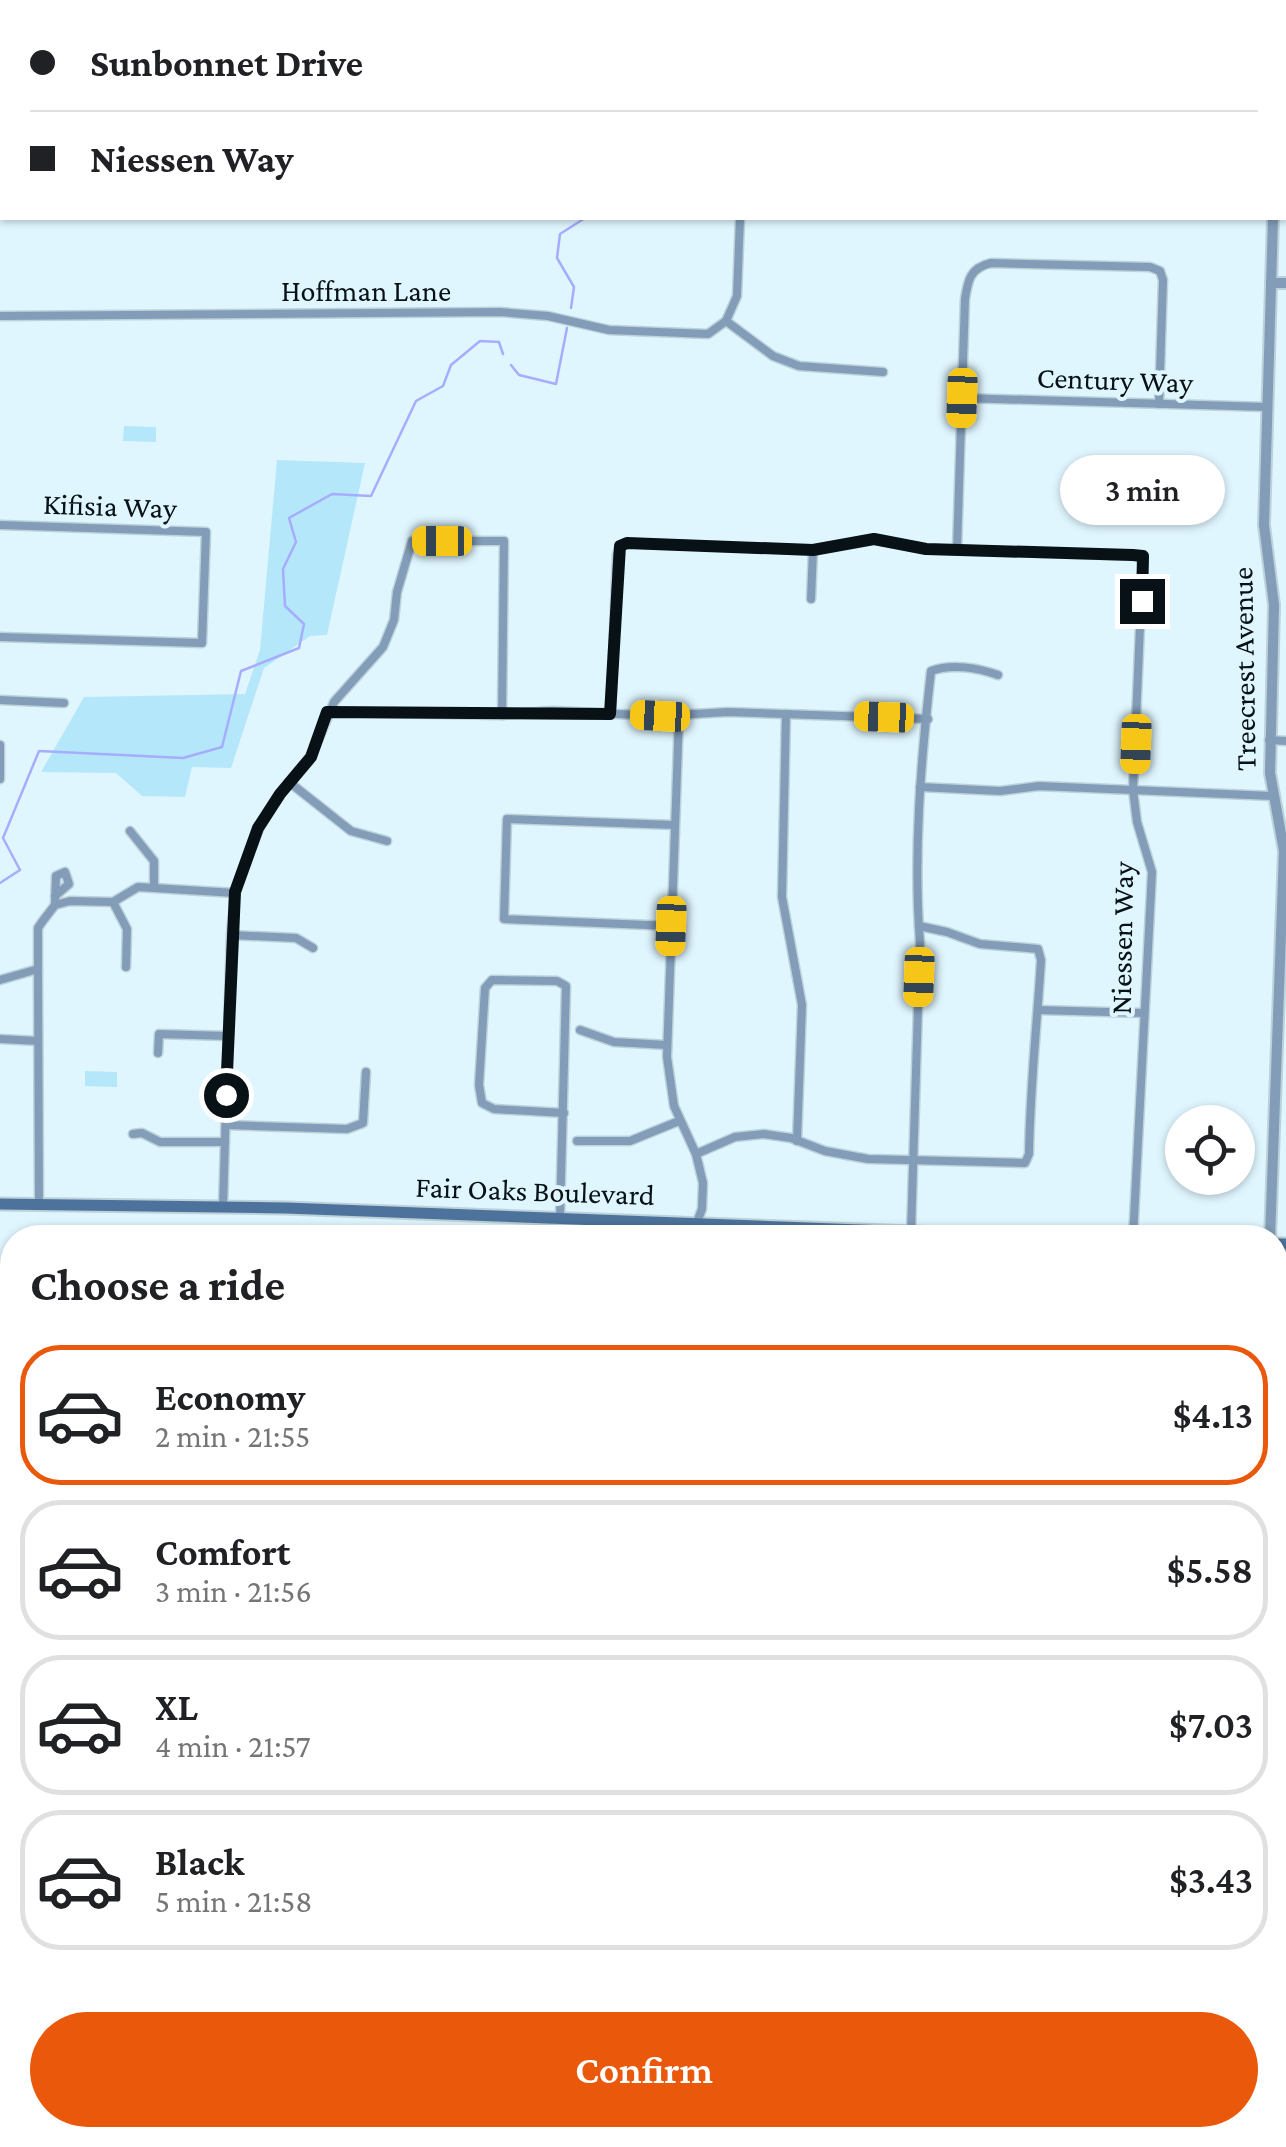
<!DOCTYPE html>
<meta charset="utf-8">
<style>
:root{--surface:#fff;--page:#f6f6f6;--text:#202124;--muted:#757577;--line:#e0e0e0;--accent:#ea580c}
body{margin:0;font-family:"Crimson Pro",serif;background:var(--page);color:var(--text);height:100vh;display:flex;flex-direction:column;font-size:38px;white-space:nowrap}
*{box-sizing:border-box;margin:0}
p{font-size:32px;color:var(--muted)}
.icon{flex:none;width:55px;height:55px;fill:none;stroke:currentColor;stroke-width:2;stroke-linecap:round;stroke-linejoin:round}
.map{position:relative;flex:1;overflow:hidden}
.panel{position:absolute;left:0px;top:1225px;width:1288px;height:922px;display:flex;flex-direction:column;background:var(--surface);border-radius:40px 40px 0 0;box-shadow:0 2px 8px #0004}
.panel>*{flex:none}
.guide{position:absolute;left:0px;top:0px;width:1288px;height:220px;box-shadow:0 2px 8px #0004;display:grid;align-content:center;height:220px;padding:0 30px;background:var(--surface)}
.tools{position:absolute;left:1165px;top:1105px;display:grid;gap:20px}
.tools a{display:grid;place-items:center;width:90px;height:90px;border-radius:50%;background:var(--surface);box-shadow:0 2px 8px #0004;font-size:50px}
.end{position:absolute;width:45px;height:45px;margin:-22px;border:12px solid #081216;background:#fff;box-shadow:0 0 0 5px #fff}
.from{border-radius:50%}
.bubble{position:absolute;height:70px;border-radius:35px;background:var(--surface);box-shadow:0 2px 8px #0004;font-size:32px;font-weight:600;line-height:70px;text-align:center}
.car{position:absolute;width:30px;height:60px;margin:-30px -15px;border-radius:12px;box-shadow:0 0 8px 2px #0007;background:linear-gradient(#f5c518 24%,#345 0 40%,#f5c518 0 76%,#345 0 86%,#f5c518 0)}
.guide b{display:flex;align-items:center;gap:35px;height:95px;font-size:38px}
.guide b+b{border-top:2px solid var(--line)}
.guide i{width:25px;height:25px;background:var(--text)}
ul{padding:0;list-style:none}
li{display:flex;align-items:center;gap:30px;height:140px;margin:0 20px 15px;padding:0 10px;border:5px solid var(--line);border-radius:40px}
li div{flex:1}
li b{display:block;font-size:38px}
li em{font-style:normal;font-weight:600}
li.selected{border-color:var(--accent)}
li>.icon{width:90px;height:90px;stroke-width:1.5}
h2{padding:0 30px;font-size:45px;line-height:120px}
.primary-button{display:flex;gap:20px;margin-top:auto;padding:20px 30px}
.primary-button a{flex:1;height:115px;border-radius:60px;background:var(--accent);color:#fff;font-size:40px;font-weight:600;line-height:115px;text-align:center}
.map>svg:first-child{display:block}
</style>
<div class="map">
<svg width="1286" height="2147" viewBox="0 0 1286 2147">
<rect width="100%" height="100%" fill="#e0f6ff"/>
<g fill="#b5e7fa">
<polygon points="124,426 156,427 156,442 123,441"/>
<polygon points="277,460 365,463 327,635 310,636 264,668 231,768 192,767 185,797 142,796 116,773 41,772 84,697 245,694 260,650"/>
<polygon points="85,1071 117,1072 117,1087 85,1086"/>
</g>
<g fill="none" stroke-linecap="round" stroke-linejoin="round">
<g stroke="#a7adfe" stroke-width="2.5">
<polyline points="604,2 605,0"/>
<polyline points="571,308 574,287 557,258 560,234 585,218"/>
<polyline points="511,365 519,375 556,384 567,328"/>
<polyline points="0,883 20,870 3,838 39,751 183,758 222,747 241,671 299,648 304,624 285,606 283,569 296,542 289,518 332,494 371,496 416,401 443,386 451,365 480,341 499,342 503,354"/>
</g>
<defs>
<g id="minor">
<polyline points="1016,2 1016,0"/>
<polyline points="1130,2 1130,0"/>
<polyline points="1270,2 1271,0"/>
<polyline points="0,11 2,12"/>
<polyline points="1285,162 1286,162"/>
<polyline points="0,316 500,312 548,316 609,330 708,334 726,321 737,296 740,218"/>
<polyline points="726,321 773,356 799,366 883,372"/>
<polyline points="962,398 1267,407"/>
<polyline points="0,525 206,532 202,643 0,637"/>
<path d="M957,549L965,299C968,280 970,268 991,263L1150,267L1160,271L1163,280L1159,404"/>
<polyline points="811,599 813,550"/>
<polyline points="0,700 64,703"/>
<polyline points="327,712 502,715 551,711 660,716 728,712 928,719"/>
<polyline points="611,714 617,555 620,546 627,543 813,550 873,539 926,549 1143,556 1133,790 1137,822 1152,872 1133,1238"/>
<polyline points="786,714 782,897 802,1005 797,1141"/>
<polyline points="679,716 667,1057 674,1106 696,1154 703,1183 702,1209 691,1238"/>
<polyline points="1269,740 1286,741"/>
<polyline points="0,745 0,779"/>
<polyline points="289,782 351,831 387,841"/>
<polyline points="920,787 1000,791 1039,786 1274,796"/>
<polyline points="130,831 154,861 154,887"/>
<polyline points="113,902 127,929 126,967"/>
<polyline points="55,905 56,876 65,872 69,884 55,896"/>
<polyline points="671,926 504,919 507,819 674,825"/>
<polyline points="231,935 296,938 313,948"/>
<polyline points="0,980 38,969"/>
<polyline points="1038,1010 1144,1013"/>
<polyline points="580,1030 614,1042 667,1045"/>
<polyline points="0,1039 38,1041"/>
<polyline points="158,1053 159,1034 228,1036"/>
<polyline points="226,1125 347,1129 363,1123 366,1072"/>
<polyline points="133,1134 142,1133 160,1142 225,1142"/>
<polyline points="577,1141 630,1141 679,1121"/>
<path d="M696,1154L735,1137L764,1134L791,1138L825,1151L868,1159L1025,1163L1029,1154C1030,1088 1037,1025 1041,960L1038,949L980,944L947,932L919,926"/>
<polyline points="39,1203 38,969 38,928 42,922 55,905 70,901 113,902 138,887 235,893"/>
<polyline points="223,1208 231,935 235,893 259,828 280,794 311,757 334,702 383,647 394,620 397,592 412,541 504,541 502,715"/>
<polyline points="560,1217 566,986 557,981 492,980 485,988 479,1085 482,1103 494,1109 564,1113"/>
<path d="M911,1233L920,943C913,853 921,760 931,671C951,663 978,668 998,675"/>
<polyline points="1275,1323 1286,1324"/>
<polyline points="0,1484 12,1485"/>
<polyline points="1275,1607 1286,1607"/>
<polyline points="0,1783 12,1775"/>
<polyline points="1275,1828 1286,1824"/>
<polyline points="1275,1854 1286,1885"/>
<polyline points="1275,1946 1286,1912"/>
<polyline points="1275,2095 1286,2105"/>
<polyline points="826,2147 828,2135"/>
</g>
<g id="tertiary">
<polyline points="1271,283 1286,283"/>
<polyline points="1270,1238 1284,851 1270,773 1274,605 1264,525 1273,218"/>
<polyline points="1286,1251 1286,1321"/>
<polyline points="1275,1500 1281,1501 1286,1329"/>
<polyline points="1065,2135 1065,2147"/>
</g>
<g id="secondary">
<polyline points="0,1204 286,1208 1068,1238"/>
<polyline points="1275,1244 1286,1244"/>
</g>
</defs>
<use href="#minor" stroke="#bdd2da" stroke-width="11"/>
<use href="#tertiary" stroke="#bdd2da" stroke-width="14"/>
<use href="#secondary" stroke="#bdd2da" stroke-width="15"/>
<use href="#minor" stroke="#839db9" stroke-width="8"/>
<use href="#tertiary" stroke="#839db9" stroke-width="10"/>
<use href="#secondary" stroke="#4d739c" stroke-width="11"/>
</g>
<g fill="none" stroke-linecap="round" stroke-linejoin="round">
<polyline stroke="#081216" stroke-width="12" points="226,1095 235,892 258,828 280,794 311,757 327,712 610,714 620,546 627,543 813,550 874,539 926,549 1133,555 1143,556 1142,601"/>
</g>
<g text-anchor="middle" stroke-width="8" stroke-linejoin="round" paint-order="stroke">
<g font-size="30" fill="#081216" stroke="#e0f6ff">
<text x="366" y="301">Hoffman Lane</text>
<text transform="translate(1115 380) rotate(2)" y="10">Century Way</text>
<text transform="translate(110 506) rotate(2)" y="10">Kifisia Way</text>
<text transform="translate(1244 669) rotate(-91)" y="10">Treecrest Avenue</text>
<text transform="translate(1122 938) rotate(-89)" y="10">Niessen Way</text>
<text transform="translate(535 1191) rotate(2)" y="10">Fair Oaks Boulevard</text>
</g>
</g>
</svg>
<div class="tools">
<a><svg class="icon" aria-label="locate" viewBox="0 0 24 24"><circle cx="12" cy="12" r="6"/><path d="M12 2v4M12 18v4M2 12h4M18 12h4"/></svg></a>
</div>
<i class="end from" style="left:226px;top:1095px"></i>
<i class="end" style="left:1142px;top:601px"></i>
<div class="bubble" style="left:1060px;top:455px;width:165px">3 min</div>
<i class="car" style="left:962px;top:398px;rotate:182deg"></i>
<i class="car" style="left:442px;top:541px;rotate:270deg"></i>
<i class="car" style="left:660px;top:716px;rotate:273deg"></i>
<i class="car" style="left:884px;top:717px;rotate:272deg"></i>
<i class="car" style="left:1136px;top:744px;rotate:182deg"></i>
<i class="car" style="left:671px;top:926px;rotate:182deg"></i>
<i class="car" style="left:919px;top:977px;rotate:182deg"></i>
<div class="guide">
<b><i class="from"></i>Sunbonnet Drive</b>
<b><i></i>Niessen Way</b>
</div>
<section class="panel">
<h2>Choose a ride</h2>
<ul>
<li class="selected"><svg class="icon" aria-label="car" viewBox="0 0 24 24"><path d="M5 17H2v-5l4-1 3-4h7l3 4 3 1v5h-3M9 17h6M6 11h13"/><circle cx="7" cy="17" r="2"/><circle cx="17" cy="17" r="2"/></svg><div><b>Economy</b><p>2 min · 21:55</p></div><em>$4.13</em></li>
<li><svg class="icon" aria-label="car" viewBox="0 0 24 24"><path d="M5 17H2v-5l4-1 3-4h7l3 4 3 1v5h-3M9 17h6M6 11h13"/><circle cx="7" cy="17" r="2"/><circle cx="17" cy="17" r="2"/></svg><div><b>Comfort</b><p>3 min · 21:56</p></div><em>$5.58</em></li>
<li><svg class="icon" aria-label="car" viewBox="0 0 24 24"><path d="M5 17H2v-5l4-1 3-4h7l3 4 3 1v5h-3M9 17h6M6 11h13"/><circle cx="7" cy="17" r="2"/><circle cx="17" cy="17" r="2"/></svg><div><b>XL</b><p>4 min · 21:57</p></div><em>$7.03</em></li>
<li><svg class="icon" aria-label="car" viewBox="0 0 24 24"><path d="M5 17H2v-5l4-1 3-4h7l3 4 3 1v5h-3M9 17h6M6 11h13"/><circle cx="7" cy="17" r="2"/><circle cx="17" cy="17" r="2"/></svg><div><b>Black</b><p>5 min · 21:58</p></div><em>$3.43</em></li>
</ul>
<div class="primary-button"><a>Confirm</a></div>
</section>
</div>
